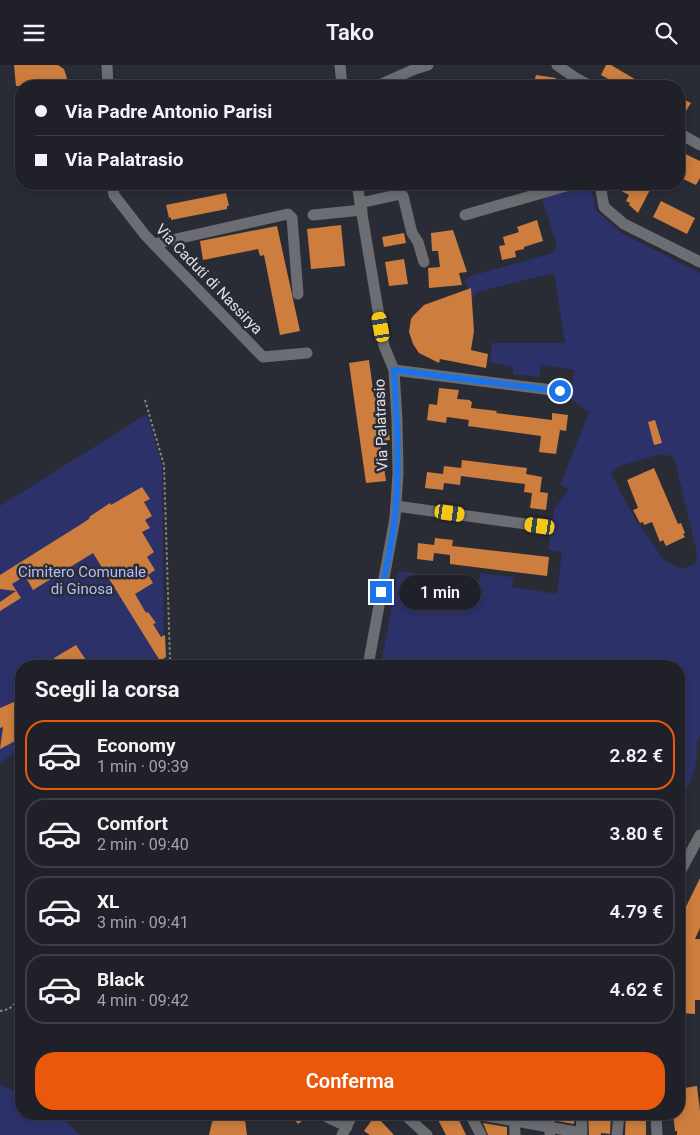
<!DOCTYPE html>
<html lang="it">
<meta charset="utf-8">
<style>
:root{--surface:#202128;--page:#2d2e34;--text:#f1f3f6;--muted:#a2a3a8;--line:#3d3e45;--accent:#ea580c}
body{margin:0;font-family:Roboto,sans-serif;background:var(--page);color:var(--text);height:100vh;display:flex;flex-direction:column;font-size:19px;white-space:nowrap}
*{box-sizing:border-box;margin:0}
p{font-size:16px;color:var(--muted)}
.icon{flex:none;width:28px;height:28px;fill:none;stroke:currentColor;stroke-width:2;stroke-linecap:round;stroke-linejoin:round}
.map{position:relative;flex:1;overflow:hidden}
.panel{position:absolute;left:15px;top:595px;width:670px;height:460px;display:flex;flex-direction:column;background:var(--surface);border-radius:20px;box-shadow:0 2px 8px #0003,0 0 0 1px var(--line)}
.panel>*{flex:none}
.top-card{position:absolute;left:15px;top:15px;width:670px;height:110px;border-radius:20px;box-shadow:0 2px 8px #0003,0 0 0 1px var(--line);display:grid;align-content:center;height:110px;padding:0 20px;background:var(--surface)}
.end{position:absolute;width:22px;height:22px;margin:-11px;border:6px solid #1a73e8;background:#fff;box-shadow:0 0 0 2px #fff}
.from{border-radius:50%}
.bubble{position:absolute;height:35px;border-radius:18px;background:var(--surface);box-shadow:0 2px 8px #0003,0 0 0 1px var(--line);font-size:16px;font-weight:600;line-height:35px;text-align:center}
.car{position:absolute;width:15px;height:30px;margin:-15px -8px;border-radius:6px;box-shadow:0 0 4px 1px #0007;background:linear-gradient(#f5c518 24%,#345 0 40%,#f5c518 0 76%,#345 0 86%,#f5c518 0)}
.top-card b{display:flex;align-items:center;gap:18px;height:48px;font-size:19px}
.top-card b+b{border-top:1px solid var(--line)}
.top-card i{width:12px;height:12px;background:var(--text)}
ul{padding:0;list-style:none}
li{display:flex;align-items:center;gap:15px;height:70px;margin:0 10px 8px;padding:0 10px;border:2px solid var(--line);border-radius:20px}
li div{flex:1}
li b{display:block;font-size:19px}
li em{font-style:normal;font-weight:600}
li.on{border-color:var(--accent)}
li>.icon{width:45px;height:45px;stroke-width:1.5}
h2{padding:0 20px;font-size:22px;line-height:60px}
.cta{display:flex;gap:10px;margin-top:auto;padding:10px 20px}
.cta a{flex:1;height:58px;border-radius:20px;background:var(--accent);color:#fff;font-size:20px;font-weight:600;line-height:58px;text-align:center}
header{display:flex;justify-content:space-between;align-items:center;height:65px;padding:0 20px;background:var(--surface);font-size:22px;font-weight:600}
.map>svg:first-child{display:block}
</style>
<header><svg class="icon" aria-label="menu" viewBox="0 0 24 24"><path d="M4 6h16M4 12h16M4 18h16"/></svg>Tako<svg class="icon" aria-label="search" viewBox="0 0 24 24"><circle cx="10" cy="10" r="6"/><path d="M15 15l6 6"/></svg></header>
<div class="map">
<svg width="700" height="1070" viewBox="0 0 700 1070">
<rect width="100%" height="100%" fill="#2a2c35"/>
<g fill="#2d3169" fill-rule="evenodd">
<path d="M590,120L596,145L621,168L700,208V670L696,679C700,698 689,722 679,740V601H381L398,506L479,516L480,508L513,512L512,522L557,529L562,487L548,485L554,444L569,424L560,420L589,347L568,332L575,305L541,300L539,312L513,309V302L490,297L492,278H565L554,208L477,227L472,234L465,215L471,211L553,188L557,181L542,133ZM661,389L674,392L697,488L695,499L681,504L663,494L634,452L611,409L619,401Z"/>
<polygon points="147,349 162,401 164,591 148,601 21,601 21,684 0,698 0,441"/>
<polygon points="679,754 687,777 679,796"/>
<polygon points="0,1020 21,1029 21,1049 59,1049 80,1070 0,1070"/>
</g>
<g fill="#cd7d3d">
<polygon points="14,0 58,0 64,4 67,13 63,21 16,21"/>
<polygon points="606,0 611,0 638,16 635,21 621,21 601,10"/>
<polygon points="536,10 556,13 554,21 533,21"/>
<polygon points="679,32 691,38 679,57"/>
<polygon points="679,86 700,96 700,113 696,120 681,113 684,107 679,104"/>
<polygon points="608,119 653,119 638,148 629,140 630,138 626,136 629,130"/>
<polygon points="226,128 229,141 227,141 227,144 171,155 171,152 169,153 166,140"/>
<polygon points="661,136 695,153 687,169 653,152"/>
<polygon points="537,155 543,176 524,182 524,184 515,186 516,192 502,195 499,181 505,180 503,172 519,167 517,162"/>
<polygon points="341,160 345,201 311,204 307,164"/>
<polygon points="277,161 300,266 280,270 264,190 260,191 258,184 203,195 200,176"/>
<polygon points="453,165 467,207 459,208 462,220 429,223 428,203 440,202 438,186 432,186 431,168"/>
<polygon points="404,168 406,178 384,182 382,172"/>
<polygon points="404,194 408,219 389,221 385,197"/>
<polygon points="471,223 474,266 471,285 488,289 486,303 440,294 439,298 419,288 413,279 409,267 411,254 414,250 424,240"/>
<polygon points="369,295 374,332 383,331 385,344 376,345 379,363 388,362 390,375 380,376 386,416 366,418 349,298"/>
<polygon points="439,323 459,325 457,334 470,335 470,336 472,337 471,343 497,346 496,348 552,355 552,348 568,350 566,366 560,365 556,389 539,387 541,371 468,361 469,355 447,352 446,358 427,355 429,339 437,340"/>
<polygon points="655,355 662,378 654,380 648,357"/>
<polygon points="462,395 527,403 526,409 542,412 540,427 548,428 546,445 530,443 532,428 524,427 525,419 461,411 460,420 444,418 443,425 425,423 427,407 443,409 444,401 461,403"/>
<polygon points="654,403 678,459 681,458 685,468 683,469 685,472 666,481 663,475 660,477 652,457 644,460 643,457 640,458 633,445 638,443 627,415"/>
<polygon points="142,422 150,434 144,437 152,451 145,455 150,463 142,467 154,487 147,492 155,505 148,510 153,518 135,529 146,548 148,547 156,558 153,559 161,572 165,570 166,592 160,596 93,488 33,525 25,511 12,519 21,533 0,546 0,537 16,526 0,524 0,510 83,458 90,453 89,452 110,438 111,440"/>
<polygon points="435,473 453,475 452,481 549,492 547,511 450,499 450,490 434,488 433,496 417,494 418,478 434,480"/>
<polygon points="76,580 90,601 58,601 54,593"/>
<polygon points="14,637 21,649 21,670 17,675 0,684 3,662 0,663 0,643"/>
<polygon points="700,813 700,863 695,874 700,874 700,935 695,935 695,949 679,948 679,856"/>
<polygon points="697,1021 700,1046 700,1070 677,1070 677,1066 675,1066 673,1049 679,1049 679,1024"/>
<polygon points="221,1049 242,1049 245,1055 247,1070 209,1070 212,1057"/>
<polygon points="290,1049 311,1049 298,1059"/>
<polygon points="435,1049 456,1049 466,1070 446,1070"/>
<polygon points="556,1049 574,1049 574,1059 557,1056"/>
<polygon points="588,1049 611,1049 610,1069 601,1068 601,1070 589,1070"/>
<polygon points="626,1049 646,1049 646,1070 625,1070"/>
<polygon points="374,1052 381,1056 394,1070 370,1070 364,1066"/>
<polygon points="483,1058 507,1062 507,1070 488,1070"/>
</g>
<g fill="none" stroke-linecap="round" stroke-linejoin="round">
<g stroke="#85878f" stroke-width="2" stroke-dasharray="2.5 2.5" stroke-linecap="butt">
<polyline points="145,335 164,400 170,594 162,599"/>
<polyline points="0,946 9,944 21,933"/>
</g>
<g stroke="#6c6d72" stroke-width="11">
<polyline points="107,0 108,21"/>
<polyline points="340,0 342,21"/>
<polyline points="557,0 574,12 591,21"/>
<polyline points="377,21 415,4 428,0"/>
<polyline points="679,68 700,80"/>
<polyline points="112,119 114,130 145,170 263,292 307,288"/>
<polyline points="357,119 384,281 394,305 397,356 398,408 395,453 368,601"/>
<polyline points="600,119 604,142 624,159 700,197"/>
<polyline points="360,138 401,129 403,131 412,168 418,177 424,197"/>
<polyline points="313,150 362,145"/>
<polyline points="465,150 573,119"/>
<polyline points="154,179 288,149 292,153 298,229"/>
<polyline points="394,305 560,326"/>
<polyline points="396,441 540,461"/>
<polyline points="679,809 700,770"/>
<path d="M323,1049C328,1054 340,1057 347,1062"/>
<polyline points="404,1049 427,1070"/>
<polyline points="470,1049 481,1070"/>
<polyline points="476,1049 582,1068 581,1049"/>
<polyline points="514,1049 515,1070"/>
<polyline points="549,1049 550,1068"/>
<polyline points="656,1049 657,1070"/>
<polyline points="342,1070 353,1049"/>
<polyline points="617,1070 619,1049"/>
</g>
</g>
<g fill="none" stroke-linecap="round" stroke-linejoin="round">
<path stroke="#1a73e8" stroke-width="6" d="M381,527C386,502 393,477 395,451C400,402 397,354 394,305L560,326"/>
</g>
<g text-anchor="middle" stroke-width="5" stroke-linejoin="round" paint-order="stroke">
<g font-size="15" fill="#dfe1e7" stroke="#2a2c35">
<text transform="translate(209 214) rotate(46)" y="5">Via Caduti di Nassirya</text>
<text transform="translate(381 360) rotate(-92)" y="5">Via Palatrasio</text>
</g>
<g font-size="15" fill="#b1bcfe" stroke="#2a2c35">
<text x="82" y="512">Cimitero Comunale<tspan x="82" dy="17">di Ginosa</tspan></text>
</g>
</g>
</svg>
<i class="end from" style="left:560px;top:326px"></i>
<i class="end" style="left:381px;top:527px"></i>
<div class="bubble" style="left:399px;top:510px;width:82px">1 min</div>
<i class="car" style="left:381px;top:262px;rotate:350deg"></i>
<i class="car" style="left:450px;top:448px;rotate:98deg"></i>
<i class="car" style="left:540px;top:461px;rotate:278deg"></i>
<div class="top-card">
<b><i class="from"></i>Via Padre Antonio Parisi</b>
<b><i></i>Via Palatrasio</b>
</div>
<section class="panel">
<h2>Scegli la corsa</h2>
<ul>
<li class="on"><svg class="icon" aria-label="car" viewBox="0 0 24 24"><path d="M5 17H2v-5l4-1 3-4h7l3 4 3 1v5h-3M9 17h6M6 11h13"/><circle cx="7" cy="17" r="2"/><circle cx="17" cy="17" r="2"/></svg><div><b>Economy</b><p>1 min · 09:39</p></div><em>2.82 €</em></li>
<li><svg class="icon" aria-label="car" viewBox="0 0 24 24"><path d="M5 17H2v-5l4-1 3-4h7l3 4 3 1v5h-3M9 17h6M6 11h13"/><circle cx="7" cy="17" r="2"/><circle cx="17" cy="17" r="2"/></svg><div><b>Comfort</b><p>2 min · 09:40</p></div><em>3.80 €</em></li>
<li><svg class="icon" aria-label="car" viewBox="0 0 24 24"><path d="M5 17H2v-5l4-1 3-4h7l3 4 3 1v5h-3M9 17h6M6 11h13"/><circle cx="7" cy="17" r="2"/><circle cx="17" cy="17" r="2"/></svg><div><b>XL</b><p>3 min · 09:41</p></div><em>4.79 €</em></li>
<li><svg class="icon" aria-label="car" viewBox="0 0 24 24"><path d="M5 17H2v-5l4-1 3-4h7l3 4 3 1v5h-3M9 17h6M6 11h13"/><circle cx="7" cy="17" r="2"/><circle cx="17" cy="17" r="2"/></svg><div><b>Black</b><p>4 min · 09:42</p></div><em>4.62 €</em></li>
</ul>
<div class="cta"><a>Conferma</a></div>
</section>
</div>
